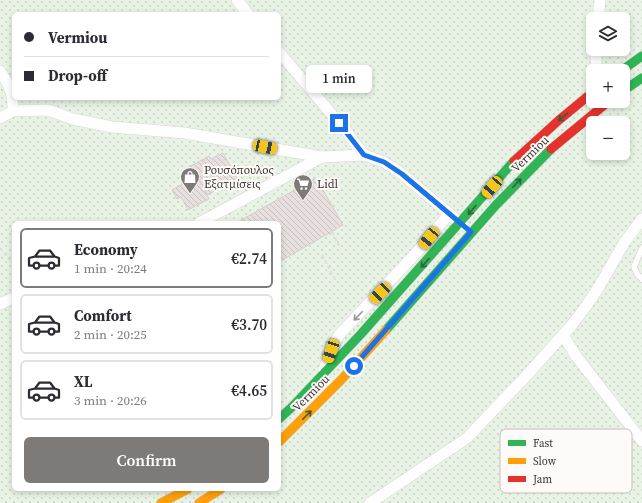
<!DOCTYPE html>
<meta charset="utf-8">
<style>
:root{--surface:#fff;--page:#f7f7f7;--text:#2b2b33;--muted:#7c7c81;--line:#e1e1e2;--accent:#7e7a77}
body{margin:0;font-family:"Source Serif 4",serif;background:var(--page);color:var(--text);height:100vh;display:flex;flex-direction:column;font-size:15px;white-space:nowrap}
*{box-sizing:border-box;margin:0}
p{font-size:13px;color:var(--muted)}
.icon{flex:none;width:22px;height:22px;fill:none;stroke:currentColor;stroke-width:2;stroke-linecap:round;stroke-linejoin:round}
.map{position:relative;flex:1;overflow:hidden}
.panel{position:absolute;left:12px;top:221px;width:269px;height:270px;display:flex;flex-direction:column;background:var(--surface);border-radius:6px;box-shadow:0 2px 6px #0003}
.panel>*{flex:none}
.hud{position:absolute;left:12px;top:12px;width:269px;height:88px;border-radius:6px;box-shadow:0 2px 6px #0003;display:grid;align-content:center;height:88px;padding:0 12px;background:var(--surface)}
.tools{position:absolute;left:586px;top:12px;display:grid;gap:8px}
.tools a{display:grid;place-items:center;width:44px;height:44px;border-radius:6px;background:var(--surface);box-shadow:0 2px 6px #0003;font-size:20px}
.end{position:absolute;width:18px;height:18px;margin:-9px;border:5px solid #1a73e8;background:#fff;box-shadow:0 0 0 2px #fff}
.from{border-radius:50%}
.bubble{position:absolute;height:28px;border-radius:6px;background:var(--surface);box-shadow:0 2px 6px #0003;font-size:13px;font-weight:600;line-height:28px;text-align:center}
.car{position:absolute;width:12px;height:24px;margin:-12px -6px;border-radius:5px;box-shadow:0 0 3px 1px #0007;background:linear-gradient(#f5c518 24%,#345 0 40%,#f5c518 0 76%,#345 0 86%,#f5c518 0)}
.hud b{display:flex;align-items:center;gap:14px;height:38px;font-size:15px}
.hud b+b{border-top:1px solid var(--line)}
.hud i{width:10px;height:10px;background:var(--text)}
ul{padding:7px 0 0;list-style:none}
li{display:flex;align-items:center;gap:12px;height:60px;margin:0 8px 6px;padding:0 4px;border:2px solid var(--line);border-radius:6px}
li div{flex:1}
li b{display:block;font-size:15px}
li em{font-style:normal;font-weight:600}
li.current{border-color:var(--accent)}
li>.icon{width:36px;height:36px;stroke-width:1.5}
.button{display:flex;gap:8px;margin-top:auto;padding:8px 12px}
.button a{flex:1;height:46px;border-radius:6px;background:var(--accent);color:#fff;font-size:16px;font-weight:600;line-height:46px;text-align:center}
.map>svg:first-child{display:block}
</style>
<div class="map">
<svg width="642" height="503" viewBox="0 0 642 503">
<defs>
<pattern id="green-dots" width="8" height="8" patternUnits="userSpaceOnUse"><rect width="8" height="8" fill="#e8f3e5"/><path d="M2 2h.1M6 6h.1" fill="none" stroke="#c8d1c5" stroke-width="1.8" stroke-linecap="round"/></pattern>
<pattern id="building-back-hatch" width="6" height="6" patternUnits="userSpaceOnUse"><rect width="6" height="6" fill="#e8e0de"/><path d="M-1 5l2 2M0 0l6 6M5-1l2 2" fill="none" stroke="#c8c1bf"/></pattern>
</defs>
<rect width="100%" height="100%" fill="#fdfaf8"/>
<path fill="url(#green-dots)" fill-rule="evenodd" d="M0,0H642V503H0ZM14,14H279V98H14ZM593,19H623V49H593ZM593,71H623V101H593ZM593,123H623V153H593ZM14,223H279V489H14Z"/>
<g fill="url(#building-back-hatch)" stroke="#d2cecd">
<polygon points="223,153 237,179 207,195 191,166 209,156 211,159"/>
<polygon points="316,178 343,225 279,262 279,223 236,223"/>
<polygon points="188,181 190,186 200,181 209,199 188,210 181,197 177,199 172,190"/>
</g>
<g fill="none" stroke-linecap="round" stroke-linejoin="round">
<defs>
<polyline id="lane" points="642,248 634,267 637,274 642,279"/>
<g id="street">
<polyline points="237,0 248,14"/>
<polyline points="598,19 600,0"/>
<polyline points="596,49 596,71"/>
<polyline points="279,52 346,131 364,155 384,162 402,174 464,226"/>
<path d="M0,71C10,84 14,96 13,111"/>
<polyline points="0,118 13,111 48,110 73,119 112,127 185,133 322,157"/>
<polyline points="199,223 322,157 364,155"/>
<polyline points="0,304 14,298"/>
<polyline points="563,335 576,356 642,441"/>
<polyline points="324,370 331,351 339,335 417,252 449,214"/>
<polyline points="370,503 467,438 527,375 571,326 587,305 600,285 624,243 642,219"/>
</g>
<g id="fast">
<polyline points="621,71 642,56"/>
<polyline points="623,91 642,78"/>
<polyline points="386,330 496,205 551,149"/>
<polyline points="279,419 292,407 361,334 514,161"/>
</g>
<g id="slow">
<polyline points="279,442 342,379 386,330"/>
<polyline points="161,503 188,489"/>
<polyline points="199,503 221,489"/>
</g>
<g id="jam">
<polyline points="551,149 609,101"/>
<polyline points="514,161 559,120 593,92"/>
</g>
</defs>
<use href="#lane" stroke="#dad7d5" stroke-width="7"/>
<use href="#street" stroke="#dad7d5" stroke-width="12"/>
<use href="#fast" stroke="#d7d5d4" stroke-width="10"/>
<use href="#slow" stroke="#d7d5d4" stroke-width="10"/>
<use href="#jam" stroke="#d7d5d4" stroke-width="10"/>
<g stroke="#dfdede" stroke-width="2" stroke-dasharray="4 2" stroke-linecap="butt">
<polyline points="332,232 339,246"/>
<polyline points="0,248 14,265"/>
<polyline points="322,255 336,281"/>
</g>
<use href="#lane" stroke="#fffefe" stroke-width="5.5"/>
<use href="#street" stroke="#fffefe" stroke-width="11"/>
<use href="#fast" stroke="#30b455" stroke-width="9"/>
<use href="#slow" stroke="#ff9f0a" stroke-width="9"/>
<use href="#jam" stroke="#e5322d" stroke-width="9"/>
</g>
<defs><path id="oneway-shaft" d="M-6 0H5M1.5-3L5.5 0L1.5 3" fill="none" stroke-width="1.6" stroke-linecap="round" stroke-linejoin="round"/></defs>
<g stroke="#36613e">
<use href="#oneway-shaft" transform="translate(563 117) rotate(140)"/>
<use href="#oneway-shaft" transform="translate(517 183) rotate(-46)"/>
<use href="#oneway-shaft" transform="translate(472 210) rotate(130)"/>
<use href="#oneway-shaft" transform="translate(425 263) rotate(132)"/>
<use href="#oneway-shaft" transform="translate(307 415) rotate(-45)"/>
</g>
<use stroke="#9c9a98" href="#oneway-shaft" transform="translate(358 316) rotate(134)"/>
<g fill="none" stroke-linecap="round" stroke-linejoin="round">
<polyline stroke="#1a73e8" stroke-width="5" points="339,123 364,155 384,162 402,174 471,232 354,366"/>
</g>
<defs>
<symbol id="shop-pin" viewBox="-11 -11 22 30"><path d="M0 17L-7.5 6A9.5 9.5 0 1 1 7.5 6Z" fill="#7e7a77" stroke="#fefaf7"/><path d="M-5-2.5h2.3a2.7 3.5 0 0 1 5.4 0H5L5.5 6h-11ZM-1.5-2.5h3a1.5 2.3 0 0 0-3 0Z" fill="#fff"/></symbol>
<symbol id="supermarket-pin" viewBox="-11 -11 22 30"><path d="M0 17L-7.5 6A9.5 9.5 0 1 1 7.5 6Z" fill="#7e7a77" stroke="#fefaf7"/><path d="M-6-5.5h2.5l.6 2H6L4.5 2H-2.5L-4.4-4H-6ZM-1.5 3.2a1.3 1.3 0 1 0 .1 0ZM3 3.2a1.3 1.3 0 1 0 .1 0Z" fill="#fff"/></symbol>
</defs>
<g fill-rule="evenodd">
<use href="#shop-pin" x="179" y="166" width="22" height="30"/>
<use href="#supermarket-pin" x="292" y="173" width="22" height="30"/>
</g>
<g text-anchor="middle" stroke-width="4" stroke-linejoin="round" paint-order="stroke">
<g font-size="12" fill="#393532" stroke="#fefaf7">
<text transform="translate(530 154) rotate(-44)" y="4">Vermiou</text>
<text transform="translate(311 393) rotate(-45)" y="4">Vermiou</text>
</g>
<g font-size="12" fill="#393532" stroke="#fefaf7" text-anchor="start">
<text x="204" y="174">Ρουσόπουλος<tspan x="204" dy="14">Εξατμίσεις</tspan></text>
<text x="317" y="188">Lidl</text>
</g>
</g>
<rect x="500" y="429" width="132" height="64" rx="6" fill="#fefaf7" stroke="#c3bfbc" stroke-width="1"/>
<rect x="508" y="440" width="18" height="6" fill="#30b455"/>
<rect x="508" y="458" width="18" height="6" fill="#ff9f0a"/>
<rect x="508" y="476" width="18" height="6" fill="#e5322d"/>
<g font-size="11" fill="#393532">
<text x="533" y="447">Fast</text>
<text x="533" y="465">Slow</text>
<text x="533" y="483">Jam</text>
</g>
</svg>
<div class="tools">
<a><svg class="icon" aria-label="layers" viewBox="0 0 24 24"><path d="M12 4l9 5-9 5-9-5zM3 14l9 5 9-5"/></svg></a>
<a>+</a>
<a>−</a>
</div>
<i class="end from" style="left:354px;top:366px"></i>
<i class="end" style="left:339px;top:123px"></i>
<div class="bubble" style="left:306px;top:65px;width:66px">1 min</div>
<i class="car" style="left:265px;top:147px;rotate:102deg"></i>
<i class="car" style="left:492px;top:187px;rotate:221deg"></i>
<i class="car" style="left:429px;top:238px;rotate:219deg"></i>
<i class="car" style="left:380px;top:293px;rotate:224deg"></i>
<i class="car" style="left:331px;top:351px;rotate:199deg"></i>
<div class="hud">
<b><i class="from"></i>Vermiou</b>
<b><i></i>Drop-off</b>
</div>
<section class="panel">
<ul>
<li class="current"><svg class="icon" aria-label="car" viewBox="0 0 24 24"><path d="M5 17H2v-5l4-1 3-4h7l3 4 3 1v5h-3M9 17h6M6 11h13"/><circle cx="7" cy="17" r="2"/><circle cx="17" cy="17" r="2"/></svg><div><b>Economy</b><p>1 min · 20:24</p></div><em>€2.74</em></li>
<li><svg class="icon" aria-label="car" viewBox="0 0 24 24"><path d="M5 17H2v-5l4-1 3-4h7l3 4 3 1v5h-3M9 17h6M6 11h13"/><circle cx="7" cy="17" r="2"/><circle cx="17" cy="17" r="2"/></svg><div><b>Comfort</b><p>2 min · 20:25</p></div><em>€3.70</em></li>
<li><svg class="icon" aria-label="car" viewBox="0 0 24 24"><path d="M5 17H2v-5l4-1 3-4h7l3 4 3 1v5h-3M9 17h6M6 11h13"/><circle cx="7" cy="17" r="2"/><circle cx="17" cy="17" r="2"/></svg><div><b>XL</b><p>3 min · 20:26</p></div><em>€4.65</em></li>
</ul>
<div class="button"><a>Confirm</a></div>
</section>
</div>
